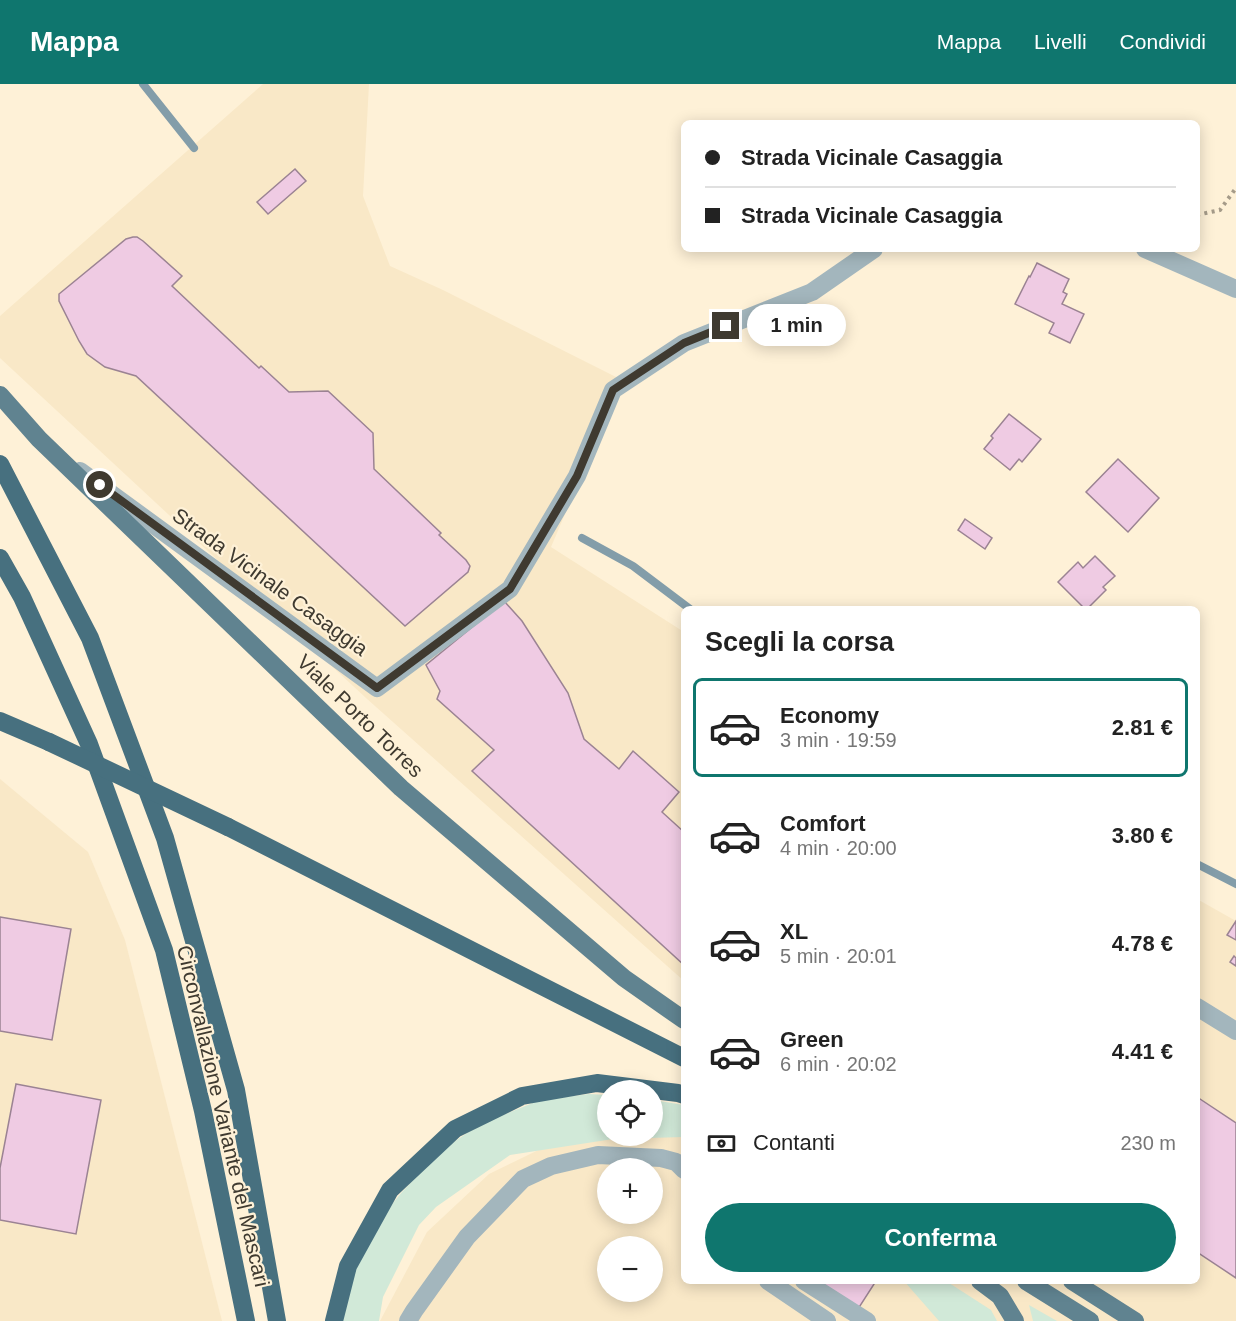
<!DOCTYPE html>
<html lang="it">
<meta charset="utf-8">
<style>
:root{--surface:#fff;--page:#f6f6f6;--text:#222;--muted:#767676;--line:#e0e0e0;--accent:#0f766e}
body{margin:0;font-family:Helvetica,sans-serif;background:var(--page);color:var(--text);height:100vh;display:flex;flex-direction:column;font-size:22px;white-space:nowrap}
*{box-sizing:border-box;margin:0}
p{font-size:20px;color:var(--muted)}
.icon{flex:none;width:33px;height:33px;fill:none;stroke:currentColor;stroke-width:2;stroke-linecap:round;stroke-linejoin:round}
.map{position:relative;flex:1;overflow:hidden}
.sheet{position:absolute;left:681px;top:522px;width:519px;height:678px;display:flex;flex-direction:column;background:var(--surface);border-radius:9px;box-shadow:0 3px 15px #0003}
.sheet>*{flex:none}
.guide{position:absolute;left:681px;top:36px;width:519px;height:132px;border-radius:9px;box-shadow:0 3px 15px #0003;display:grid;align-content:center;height:132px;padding:0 24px;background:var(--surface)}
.tools{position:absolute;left:597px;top:996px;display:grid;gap:12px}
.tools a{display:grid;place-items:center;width:66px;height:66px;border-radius:50%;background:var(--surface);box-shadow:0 3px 15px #0003;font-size:30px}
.end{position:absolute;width:27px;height:27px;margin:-14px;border:8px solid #3f3a30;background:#fff;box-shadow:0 0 0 3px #fff}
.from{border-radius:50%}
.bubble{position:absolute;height:42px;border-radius:21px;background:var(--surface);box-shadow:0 3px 15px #0003;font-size:20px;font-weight:700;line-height:42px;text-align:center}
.guide b{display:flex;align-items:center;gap:21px;height:57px;font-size:22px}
.guide b+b{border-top:2px solid var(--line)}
.guide i{width:15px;height:15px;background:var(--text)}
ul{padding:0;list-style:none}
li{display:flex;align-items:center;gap:18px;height:99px;margin:0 12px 9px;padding:0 12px;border:3px solid transparent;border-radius:9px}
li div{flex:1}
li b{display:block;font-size:22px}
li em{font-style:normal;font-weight:700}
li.selected{border-color:var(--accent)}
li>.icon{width:54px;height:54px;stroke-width:1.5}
h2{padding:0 24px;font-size:27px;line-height:72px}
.pay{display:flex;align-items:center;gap:15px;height:66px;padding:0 24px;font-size:22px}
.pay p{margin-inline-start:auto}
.button{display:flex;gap:12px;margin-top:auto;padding:12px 24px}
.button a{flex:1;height:69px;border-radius:36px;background:var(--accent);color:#fff;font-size:24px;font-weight:700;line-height:69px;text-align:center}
header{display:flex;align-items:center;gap:36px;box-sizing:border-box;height:84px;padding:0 30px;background:var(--accent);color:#fff}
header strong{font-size:28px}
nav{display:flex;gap:33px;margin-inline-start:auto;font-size:21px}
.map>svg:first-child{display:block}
</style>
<header>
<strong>Mappa</strong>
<nav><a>Mappa</a><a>Livelli</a><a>Condividi</a></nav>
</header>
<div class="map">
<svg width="1236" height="1237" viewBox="0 0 1236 1237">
<rect width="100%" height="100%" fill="#fef1d7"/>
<g fill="#f9e8c7" fill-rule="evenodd">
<polygon points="263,0 369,0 363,112 390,182 443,206 622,296 551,463 684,548 684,897 366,614 0,274 0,232"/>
<polygon points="0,695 88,768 125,856 222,1237 0,1237"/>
<path d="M1197,815L1236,837V1237H380L427,1148L489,1090L559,1056L652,1052L684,1045V1197H1197ZM608,1084H652V1130H608ZM608,1162H652V1208H608Z"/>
</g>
<g fill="#d1e9d8">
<polygon points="589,1010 607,1011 608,1052 652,1052 653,1016 684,1021 684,1053 613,1055 510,1071 436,1123 419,1141 383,1213 379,1237 340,1237 351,1194 388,1125 402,1108 441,1067 467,1049 493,1035 540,1016"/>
<polygon points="904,1197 946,1197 991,1226 997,1237 939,1237"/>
<polygon points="1029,1221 1057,1237 1033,1237"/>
</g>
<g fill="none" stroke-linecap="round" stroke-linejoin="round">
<g stroke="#839da9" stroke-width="8">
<polyline points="143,0 194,64"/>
<polyline points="582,454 633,482 690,525"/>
<polyline points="1197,780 1236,800"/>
</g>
</g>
<g fill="#efcbe3" stroke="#9b8393" stroke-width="1.5">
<polygon points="295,85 306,97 268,130 257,118"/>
<polygon points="133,153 137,153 143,157 182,192 172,202 259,284 261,282 289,308 328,307 373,349 374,385 441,449 439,451 466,476 470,482 468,488 405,542 136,292 105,283 87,270 79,257 59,217 59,210 126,155"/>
<polygon points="1037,179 1069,195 1063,208 1067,210 1062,220 1084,230 1070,259 1049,249 1054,239 1015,220 1029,192 1030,193"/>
<polygon points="1009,330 1041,355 1022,378 1019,375 1010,386 984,365 993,354 991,352"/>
<polygon points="1118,375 1159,414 1128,448 1086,408"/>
<polygon points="965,435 992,454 985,465 958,446"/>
<polygon points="1095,472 1115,492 1103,503 1106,506 1087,525 1085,525 1058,498 1078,478 1083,484"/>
<polygon points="504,517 522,537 568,609 584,655 619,685 633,667 679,708 662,728 684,748 684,881 472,687 494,666 437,615 440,607 426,581"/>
<polygon points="0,833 71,845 52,956 0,947"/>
<polygon points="1236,837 1236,856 1227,851"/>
<polygon points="1234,872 1236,874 1236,882 1230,878"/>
<polygon points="16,1000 101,1016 76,1150 0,1136 0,1084"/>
<polygon points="1197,1013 1236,1039 1236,1194 1197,1168"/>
<polygon points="814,1197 876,1197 858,1225"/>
</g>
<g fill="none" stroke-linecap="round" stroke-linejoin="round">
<polyline stroke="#a59b89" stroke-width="4" stroke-dasharray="3 4.5" stroke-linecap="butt" points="1197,131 1220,126 1236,104"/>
<g stroke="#a3b6bd" stroke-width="18">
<polyline points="1145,165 1236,205"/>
<polyline points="80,387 377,604 510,505 577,392 613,306 684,259 812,208 874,165"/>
<polyline points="1197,923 1236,947"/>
<polyline points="768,1197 827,1237"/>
<polyline points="804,1197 867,1237"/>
<polyline points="408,1237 414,1227 467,1153 523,1095 551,1082 598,1071 661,1074 676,1078 684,1086"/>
</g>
<g stroke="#608390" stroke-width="18">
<polyline points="0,311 39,355 401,704 624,894 684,936"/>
<polyline points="980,1197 1000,1212 1015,1237"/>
<polyline points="1026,1197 1090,1237"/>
<polyline points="1072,1197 1135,1237"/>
</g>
<g stroke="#47707f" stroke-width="18">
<polyline points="0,380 90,554 165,754 236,1006 277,1237"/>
<polyline points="0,474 22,513 89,660 164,866 203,1027 246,1237"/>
<polyline points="0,637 49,658"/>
<polyline points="228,743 684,974"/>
<polyline points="334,1237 348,1182 390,1106 455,1045 522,1012 597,999 678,1009 684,1011"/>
</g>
<polyline stroke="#47707f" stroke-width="18" points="49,658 228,743"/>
</g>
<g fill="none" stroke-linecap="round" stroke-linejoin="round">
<polyline stroke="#3f3a30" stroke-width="8" points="100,401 377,604 510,505 577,392 613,306 684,259 726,242"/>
</g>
<g text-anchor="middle" stroke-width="4.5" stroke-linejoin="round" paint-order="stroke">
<g font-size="21" fill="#3f3a30" stroke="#fef1d7">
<text transform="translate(270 498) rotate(36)" y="7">Strada Vicinale Casaggia</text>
<text transform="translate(360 632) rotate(44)" y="7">Viale Porto Torres</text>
<text transform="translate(223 1032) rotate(77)" y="7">Circonvallazione Variante del Mascari</text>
</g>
</g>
</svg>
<div class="tools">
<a><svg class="icon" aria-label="locate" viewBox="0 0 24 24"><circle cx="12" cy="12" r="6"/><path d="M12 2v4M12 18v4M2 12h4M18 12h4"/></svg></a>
<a>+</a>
<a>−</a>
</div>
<i class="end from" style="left:100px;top:401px"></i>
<i class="end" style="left:726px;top:242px"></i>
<div class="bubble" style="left:747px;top:220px;width:99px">1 min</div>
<div class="guide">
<b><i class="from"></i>Strada Vicinale Casaggia</b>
<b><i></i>Strada Vicinale Casaggia</b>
</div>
<section class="sheet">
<h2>Scegli la corsa</h2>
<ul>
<li class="selected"><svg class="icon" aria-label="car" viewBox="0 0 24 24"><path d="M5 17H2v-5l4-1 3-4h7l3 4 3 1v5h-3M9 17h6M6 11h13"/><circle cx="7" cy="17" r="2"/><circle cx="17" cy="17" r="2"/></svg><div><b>Economy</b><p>3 min · 19:59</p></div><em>2.81 €</em></li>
<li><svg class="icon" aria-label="car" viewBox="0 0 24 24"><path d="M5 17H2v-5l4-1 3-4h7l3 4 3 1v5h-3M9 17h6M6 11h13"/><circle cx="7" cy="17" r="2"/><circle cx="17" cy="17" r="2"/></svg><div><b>Comfort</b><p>4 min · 20:00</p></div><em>3.80 €</em></li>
<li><svg class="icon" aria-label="car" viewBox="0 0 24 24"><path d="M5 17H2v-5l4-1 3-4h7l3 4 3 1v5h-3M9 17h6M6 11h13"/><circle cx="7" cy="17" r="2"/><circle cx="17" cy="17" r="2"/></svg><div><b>XL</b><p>5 min · 20:01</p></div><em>4.78 €</em></li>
<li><svg class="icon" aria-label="car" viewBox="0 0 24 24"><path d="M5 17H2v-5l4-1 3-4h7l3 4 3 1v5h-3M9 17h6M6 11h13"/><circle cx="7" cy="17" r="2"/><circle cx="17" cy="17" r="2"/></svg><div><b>Green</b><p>6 min · 20:02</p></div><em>4.41 €</em></li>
</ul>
<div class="pay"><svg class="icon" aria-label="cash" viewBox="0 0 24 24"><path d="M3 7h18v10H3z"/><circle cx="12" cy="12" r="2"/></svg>Contanti<p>230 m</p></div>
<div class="button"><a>Conferma</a></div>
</section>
</div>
